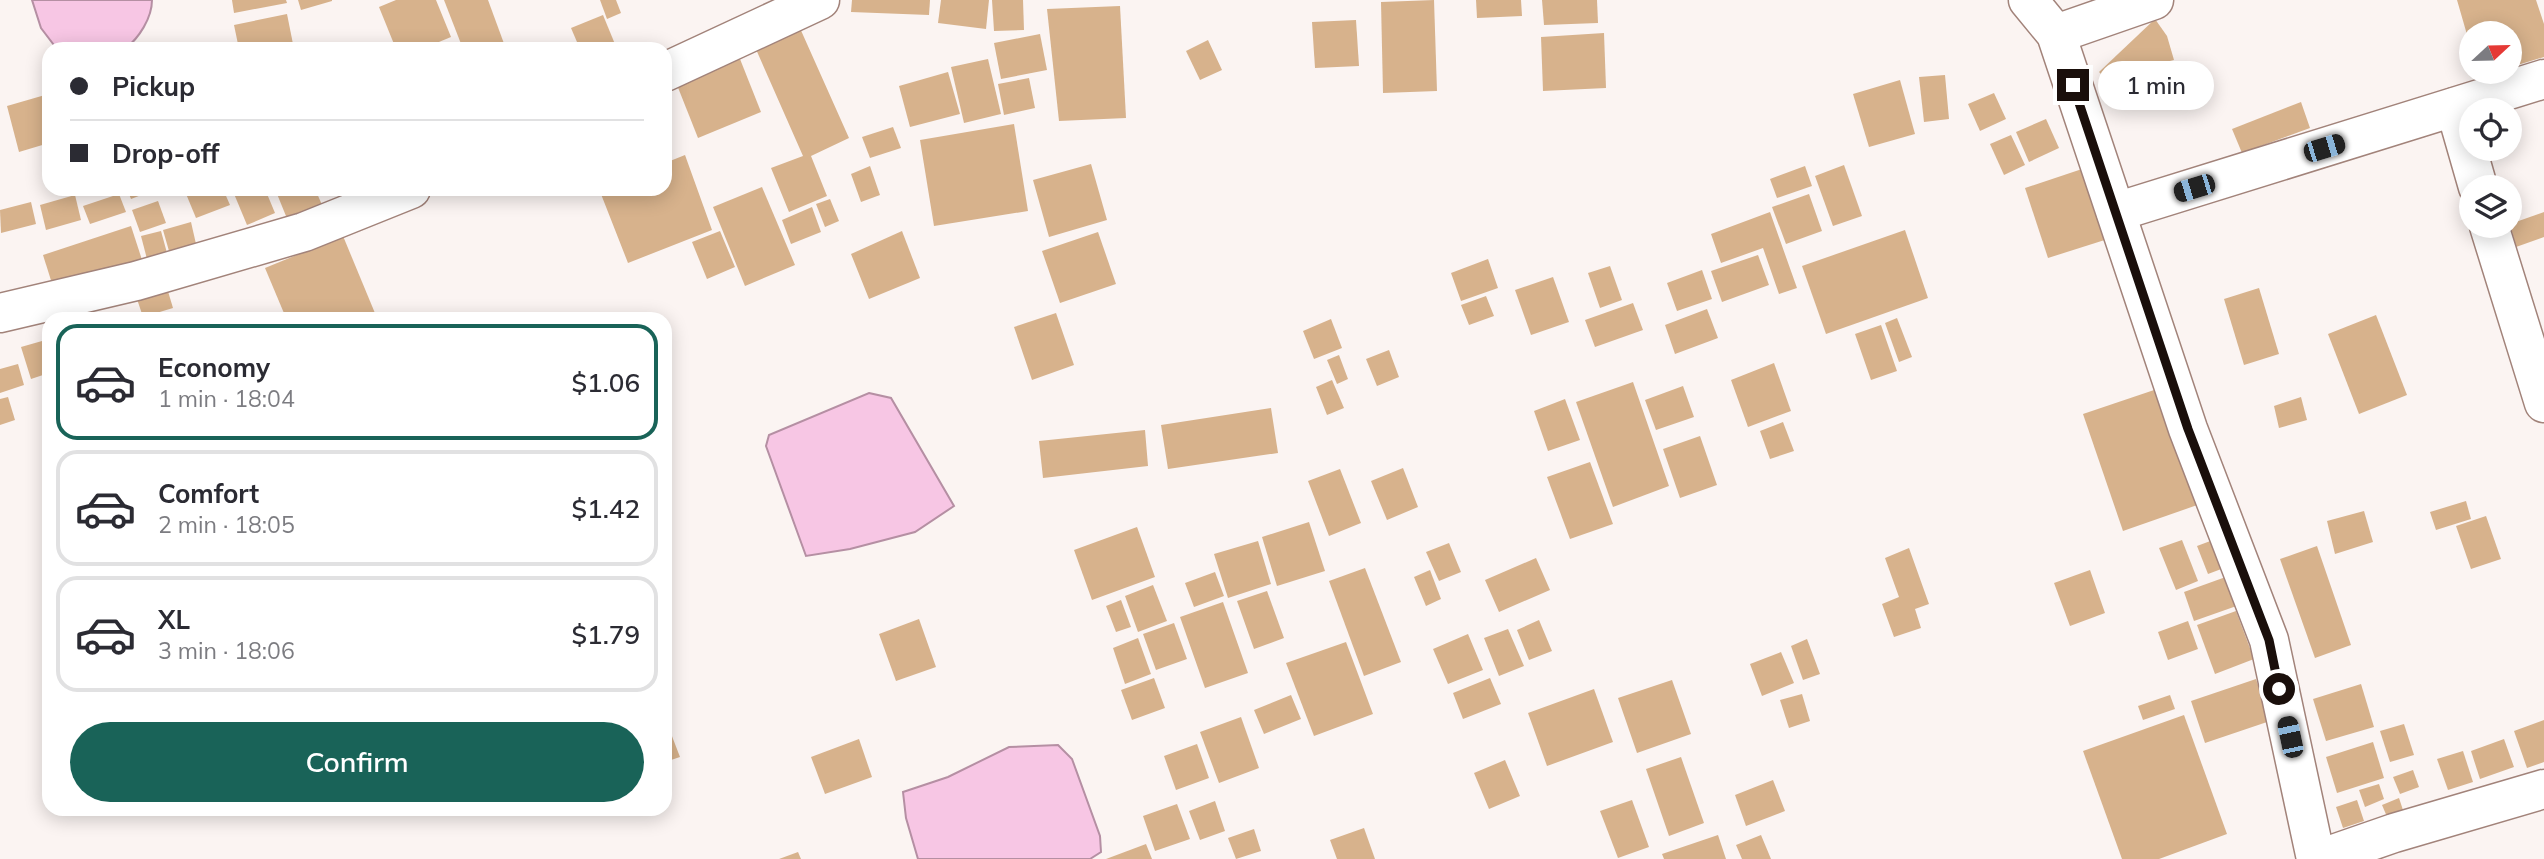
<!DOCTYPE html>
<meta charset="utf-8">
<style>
:root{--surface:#fff;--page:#f7f7f7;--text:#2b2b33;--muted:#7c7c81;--line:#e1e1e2;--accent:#196358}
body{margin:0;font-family:Mulish,sans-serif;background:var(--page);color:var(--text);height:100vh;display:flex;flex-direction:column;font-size:26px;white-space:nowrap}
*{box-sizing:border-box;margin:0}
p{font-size:23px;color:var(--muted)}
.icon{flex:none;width:38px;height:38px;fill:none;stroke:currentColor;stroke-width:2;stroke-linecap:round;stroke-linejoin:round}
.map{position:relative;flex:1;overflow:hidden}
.drawer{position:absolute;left:42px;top:312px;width:630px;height:504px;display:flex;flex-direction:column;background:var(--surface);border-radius:21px;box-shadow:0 4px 18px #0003}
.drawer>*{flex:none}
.hud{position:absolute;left:42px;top:42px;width:630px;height:154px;border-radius:21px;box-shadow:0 4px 18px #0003;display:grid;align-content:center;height:154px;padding:0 28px;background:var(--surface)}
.needle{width:46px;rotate:68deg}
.controls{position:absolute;left:2459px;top:21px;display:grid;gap:14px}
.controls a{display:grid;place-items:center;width:63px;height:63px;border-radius:50%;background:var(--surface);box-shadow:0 4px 18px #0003;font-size:35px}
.end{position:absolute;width:32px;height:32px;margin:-16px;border:9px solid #1a0f0b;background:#fff;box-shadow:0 0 0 4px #fff}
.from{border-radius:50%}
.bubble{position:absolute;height:49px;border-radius:24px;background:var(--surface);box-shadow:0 4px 18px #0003;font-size:23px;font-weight:600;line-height:49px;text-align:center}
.car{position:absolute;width:21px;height:42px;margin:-21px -10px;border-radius:9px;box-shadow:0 0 5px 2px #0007;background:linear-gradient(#222 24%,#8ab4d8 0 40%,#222 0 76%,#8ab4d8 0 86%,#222 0)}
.hud b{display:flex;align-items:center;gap:24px;height:66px;font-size:26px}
.hud b+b{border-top:2px solid var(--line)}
.hud i{width:18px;height:18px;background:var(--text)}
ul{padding:12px 0 0;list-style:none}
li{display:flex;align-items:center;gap:21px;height:116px;margin:0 14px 10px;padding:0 14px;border:4px solid var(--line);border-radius:21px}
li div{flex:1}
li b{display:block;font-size:26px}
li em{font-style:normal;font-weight:600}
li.current{border-color:var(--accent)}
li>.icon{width:63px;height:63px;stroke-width:1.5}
.button{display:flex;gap:14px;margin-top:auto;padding:14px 28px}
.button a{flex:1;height:80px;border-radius:42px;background:var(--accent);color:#fff;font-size:28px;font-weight:600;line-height:80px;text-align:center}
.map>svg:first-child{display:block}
</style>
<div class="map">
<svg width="2544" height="859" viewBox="0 0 2544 859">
<rect width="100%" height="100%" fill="#fbf4f2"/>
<g fill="#f7c6e4" stroke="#b58fa3" stroke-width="2">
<path d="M32,0H152C152,18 139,38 125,49H57L41,28Z"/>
<polygon points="869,393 891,398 954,506 915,532 850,549 806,556 766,446 769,435"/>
<polygon points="1058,745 1072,759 1100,836 1101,852 1090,859 918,859 906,818 903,792 948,777 1009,747"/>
</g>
<g fill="#d7b28c">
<polygon points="232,0 286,0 287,3 234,13"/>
<polygon points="298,0 332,0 332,1 301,10"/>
<polygon points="396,0 436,0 451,37 422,49 396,49 379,7"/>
<polygon points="444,0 488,0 506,49 463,49"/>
<polygon points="600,0 616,0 621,13 607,19"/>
<polygon points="852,0 930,0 929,15 851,12"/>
<polygon points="941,0 989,0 986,29 938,23"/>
<polygon points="992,0 1023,0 1024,30 994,31"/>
<polygon points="1434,0 1437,91 1383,93 1381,2"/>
<polygon points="1476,0 1521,0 1522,16 1477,18"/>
<polygon points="1542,0 1597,0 1598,23 1544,25"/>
<polygon points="2457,0 2536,0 2544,24 2544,57 2511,67 2510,33 2471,33 2470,45"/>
<polygon points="1120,6 1126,118 1059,121 1047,9"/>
<polygon points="287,14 294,49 239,49 234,25"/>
<polygon points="603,15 617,49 580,49 571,28"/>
<polygon points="2155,19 2167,36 2174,60 2104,77 2099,72"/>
<polygon points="1356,20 1359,66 1315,68 1312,22"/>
<polygon points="799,26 849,138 811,156 827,196 789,212 771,168 803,156 755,47"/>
<polygon points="1604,33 1606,88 1543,91 1541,37"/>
<polygon points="1040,34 1047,70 1001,79 994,43"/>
<polygon points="1208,40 1222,70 1200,80 1186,51"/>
<polygon points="740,59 761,112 698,138 677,85"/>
<polygon points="988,59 1001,114 964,123 951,67"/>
<polygon points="948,72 960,114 910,127 899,86"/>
<polygon points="1945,75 1949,119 1924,122 1919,77"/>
<polygon points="1029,78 1035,108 1004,115 998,84"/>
<polygon points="1900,80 1915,134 1869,147 1853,94"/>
<polygon points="1994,93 2006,119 1980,131 1968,104"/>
<polygon points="45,95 49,108 49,143 19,152 7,106"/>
<polygon points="2301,102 2310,128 2242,153 2232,129"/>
<polygon points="2046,119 2059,148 2029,162 2016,132"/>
<polygon points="1014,124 1028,211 934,226 920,140"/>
<polygon points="893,127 901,148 870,158 862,137"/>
<polygon points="2011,135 2025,165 2004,175 1990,144"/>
<polygon points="685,155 712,230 628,263 599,189 665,189 665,163"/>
<polygon points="1091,164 1107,220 1049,237 1033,180"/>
<polygon points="1844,165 1862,216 1833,226 1815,176"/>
<polygon points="870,166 880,195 861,202 851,174"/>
<polygon points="1805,166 1812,186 1777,198 1770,179"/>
<polygon points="2088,167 2111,238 2048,258 2025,188"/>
<polygon points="762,187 795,265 745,286 713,207"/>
<polygon points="127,189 147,189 149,192 131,199"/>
<polygon points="184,189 223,189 230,205 196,218"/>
<polygon points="232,189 265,189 275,213 247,225"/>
<polygon points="275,189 315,189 323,207 288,221"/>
<polygon points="119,194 126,212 90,224 83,206"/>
<polygon points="1809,194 1822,231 1786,244 1772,207"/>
<polygon points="75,195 81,220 46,230 40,205"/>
<polygon points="830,199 839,221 825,227 816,204"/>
<polygon points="158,201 166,223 140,232 132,210"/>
<polygon points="31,202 36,224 1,233 0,210"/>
<polygon points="812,207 821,232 791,244 782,220"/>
<polygon points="1770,212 1797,288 1779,294 1763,248 1721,263 1711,234"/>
<polygon points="2544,212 2544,237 2516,247 2510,224"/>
<polygon points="191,222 196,244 169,251 163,230"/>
<polygon points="131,226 144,266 55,293 43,255"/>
<polygon points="1905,230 1928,298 1826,334 1802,266"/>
<polygon points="161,231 167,253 147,259 141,236"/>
<polygon points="720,231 735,267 707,279 692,242"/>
<polygon points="902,231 920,278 869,299 851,254"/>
<polygon points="1098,232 1116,284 1060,303 1042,251"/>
<polygon points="343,236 377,318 286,318 265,268"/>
<polygon points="1758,255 1769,285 1722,302 1711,271"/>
<polygon points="1488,259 1498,288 1461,301 1451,273"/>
<polygon points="1610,266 1622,300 1600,308 1588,273"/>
<polygon points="1702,270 1712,299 1677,311 1667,283"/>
<polygon points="1553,277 1569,322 1531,335 1515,290"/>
<polygon points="164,278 173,308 143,317 133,287"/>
<polygon points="2259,288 2279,354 2244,365 2224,299"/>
<polygon points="1486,296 1494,316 1469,325 1461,305"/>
<polygon points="1633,303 1643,330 1595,347 1585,320"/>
<polygon points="1707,309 1718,338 1675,354 1665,325"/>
<polygon points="1056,313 1074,365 1032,380 1014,327"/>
<polygon points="2376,315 2407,395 2359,414 2328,334"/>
<polygon points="1897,318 1912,357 1899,362 1885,323"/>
<polygon points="1331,319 1342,348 1314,359 1303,331"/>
<polygon points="1881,325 1897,371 1871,380 1855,334"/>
<polygon points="49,339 49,373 31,379 21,347"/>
<polygon points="1389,350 1399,377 1377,386 1366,359"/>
<polygon points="1339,355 1348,379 1337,384 1327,360"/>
<polygon points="1774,363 1791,411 1748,427 1731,380"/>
<polygon points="18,364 24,385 0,393 0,369"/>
<polygon points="1332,380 1344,408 1327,415 1316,387"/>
<polygon points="1633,382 1669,486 1613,507 1576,402"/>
<polygon points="1683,386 1694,417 1656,430 1645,400"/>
<polygon points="2163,387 2203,503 2123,531 2083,414"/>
<polygon points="8,397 15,420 0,425 0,399"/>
<polygon points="2301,397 2307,420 2279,428 2274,406"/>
<polygon points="1565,399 1580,440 1548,451 1534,411"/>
<polygon points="1271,408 1278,453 1168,469 1161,425"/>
<polygon points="1783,422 1794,451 1770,459 1760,431"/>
<polygon points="1145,430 1148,466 1043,478 1039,441"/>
<polygon points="1700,436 1717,485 1680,498 1663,449"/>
<polygon points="1590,462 1613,524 1570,539 1547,477"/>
<polygon points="1403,468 1418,507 1387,520 1371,481"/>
<polygon points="1340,469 1361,523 1329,536 1308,481"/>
<polygon points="2466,501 2471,519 2436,530 2430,512"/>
<polygon points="2364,511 2373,542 2335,554 2327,521"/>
<polygon points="2486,516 2501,559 2471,569 2456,526"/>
<polygon points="1309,522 1325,571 1277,586 1262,537"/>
<polygon points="1137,527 1155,577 1092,600 1074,550"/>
<polygon points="2182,540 2198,581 2176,590 2159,548"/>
<polygon points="2213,540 2224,568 2208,574 2197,546"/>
<polygon points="1258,541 1271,584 1228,598 1214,554"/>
<polygon points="1449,543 1461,572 1439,581 1426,552"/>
<polygon points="2317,546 2351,645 2315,658 2280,559"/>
<polygon points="1909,548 1929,604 1915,609 1921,628 1894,637 1882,604 1899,597 1885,558"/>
<polygon points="1536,558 1550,590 1499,612 1485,580"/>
<polygon points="1365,568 1401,662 1364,676 1329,581"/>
<polygon points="1430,570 1441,599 1426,606 1414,577"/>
<polygon points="2090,570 2105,613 2070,626 2054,583"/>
<polygon points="1215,572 1224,596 1194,607 1185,583"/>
<polygon points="2234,574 2245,603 2194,621 2184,592"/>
<polygon points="1153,585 1167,621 1138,632 1125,596"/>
<polygon points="1267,591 1284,638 1254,649 1237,601"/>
<polygon points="1121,600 1131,627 1116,632 1106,606"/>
<polygon points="1223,602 1248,673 1205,688 1180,617"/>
<polygon points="2236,611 2254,659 2215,674 2197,625"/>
<polygon points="919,619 936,667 896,681 879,634"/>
<polygon points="1539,620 1552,651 1529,660 1517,630"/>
<polygon points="2188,621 2198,649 2168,660 2158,632"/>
<polygon points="1174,623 1187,659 1156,670 1143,634"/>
<polygon points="1508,629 1524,666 1499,676 1484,638"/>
<polygon points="1468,634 1483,670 1448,684 1433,649"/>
<polygon points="1138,638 1151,674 1125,684 1113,648"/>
<polygon points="1807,639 1820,674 1803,680 1791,646"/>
<polygon points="1346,642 1373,714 1314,736 1286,663"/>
<polygon points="1781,652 1794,683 1762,696 1750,664"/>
<polygon points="1154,678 1165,708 1132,720 1121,690"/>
<polygon points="1490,678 1501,704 1463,719 1453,693"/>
<polygon points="2256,679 2270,721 2205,743 2191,701"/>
<polygon points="1672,680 1691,734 1637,753 1618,698"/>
<polygon points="2361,684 2374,727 2326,741 2313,699"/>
<polygon points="1594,689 1613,742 1547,766 1528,713"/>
<polygon points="1802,694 1810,721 1789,728 1780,700"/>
<polygon points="1291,695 1301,719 1264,734 1254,710"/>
<polygon points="2170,695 2175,709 2143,720 2138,706"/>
<polygon points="2184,715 2227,834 2159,859 2122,859 2083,751"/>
<polygon points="1241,717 1259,768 1219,783 1200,732"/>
<polygon points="665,718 680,757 665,762"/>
<polygon points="2544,720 2544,762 2527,768 2514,731"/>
<polygon points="2404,724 2414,755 2390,762 2380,731"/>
<polygon points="859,739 872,777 825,794 811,757"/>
<polygon points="2504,739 2514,767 2480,779 2471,751"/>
<polygon points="2373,742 2384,778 2337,793 2326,757"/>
<polygon points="1197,744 1209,778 1176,790 1164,756"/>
<polygon points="2463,751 2473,782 2448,790 2437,759"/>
<polygon points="1681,757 1704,823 1669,836 1646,769"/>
<polygon points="1505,760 1520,796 1489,809 1474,773"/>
<polygon points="2413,770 2419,787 2400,794 2393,777"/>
<polygon points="1773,780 1785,811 1746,826 1735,795"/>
<polygon points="2379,784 2384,799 2365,807 2359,790"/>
<polygon points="2399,798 2404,813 2388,819 2382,805"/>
<polygon points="1632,800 1649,847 1618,858 1600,811"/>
<polygon points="2357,800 2364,821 2343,828 2336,807"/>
<polygon points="1215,801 1225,831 1200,840 1189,811"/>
<polygon points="1177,804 1190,839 1155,851 1143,816"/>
<polygon points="1364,828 1375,859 1337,859 1330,840"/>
<polygon points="1254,829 1261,851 1236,859 1228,838"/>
<polygon points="1718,835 1726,859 1664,859 1662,854"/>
<polygon points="1761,835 1771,859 1742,859 1736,845"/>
<polygon points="1146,844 1152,859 1106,859"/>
<polygon points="798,852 801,859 779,859"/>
</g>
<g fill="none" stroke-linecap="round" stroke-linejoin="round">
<defs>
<g id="minor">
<polyline points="2028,0 2056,34 2188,429 2269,640 2316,859"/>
<polyline points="2056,34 2154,0"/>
<polyline points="665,72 820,0"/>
<polyline points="2455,107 2478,187"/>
<polyline points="2116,212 2544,79"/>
<polyline points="2489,226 2544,403"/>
<polyline points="0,313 136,281 304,232 411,189"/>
<polyline points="2319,859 2394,833 2544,789"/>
</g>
</defs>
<use href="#minor" stroke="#a2837a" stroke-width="41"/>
<use href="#minor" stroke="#fff" stroke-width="38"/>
</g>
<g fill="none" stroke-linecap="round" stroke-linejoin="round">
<polyline stroke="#1a0f0b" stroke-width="9" points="2073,85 2188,429 2269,640 2279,689"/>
</g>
</svg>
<div class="controls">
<a><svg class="needle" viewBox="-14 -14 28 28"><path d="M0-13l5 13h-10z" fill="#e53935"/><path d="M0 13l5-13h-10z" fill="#7c7c81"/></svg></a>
<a><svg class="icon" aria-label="locate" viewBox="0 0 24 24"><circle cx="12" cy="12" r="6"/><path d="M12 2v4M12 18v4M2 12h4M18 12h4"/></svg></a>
<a><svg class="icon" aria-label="layers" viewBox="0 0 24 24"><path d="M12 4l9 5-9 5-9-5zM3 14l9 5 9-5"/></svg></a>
</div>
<i class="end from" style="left:2279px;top:689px"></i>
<i class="end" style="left:2073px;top:85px"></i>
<div class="bubble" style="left:2098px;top:61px;width:116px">1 min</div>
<i class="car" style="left:2324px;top:148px;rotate:73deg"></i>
<i class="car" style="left:2194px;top:188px;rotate:253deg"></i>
<i class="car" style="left:2290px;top:737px;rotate:348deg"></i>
<div class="hud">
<b><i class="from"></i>Pickup</b>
<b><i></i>Drop-off</b>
</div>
<section class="drawer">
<ul>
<li class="current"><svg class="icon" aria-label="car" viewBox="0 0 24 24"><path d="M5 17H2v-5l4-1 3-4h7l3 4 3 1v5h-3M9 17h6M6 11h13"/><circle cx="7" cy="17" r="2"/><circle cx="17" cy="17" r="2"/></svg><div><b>Economy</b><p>1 min · 18:04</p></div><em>$1.06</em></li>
<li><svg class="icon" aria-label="car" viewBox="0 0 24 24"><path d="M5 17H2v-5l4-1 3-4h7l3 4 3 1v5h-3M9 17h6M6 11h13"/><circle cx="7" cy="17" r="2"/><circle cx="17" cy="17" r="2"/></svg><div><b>Comfort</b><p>2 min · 18:05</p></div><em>$1.42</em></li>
<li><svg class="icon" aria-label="car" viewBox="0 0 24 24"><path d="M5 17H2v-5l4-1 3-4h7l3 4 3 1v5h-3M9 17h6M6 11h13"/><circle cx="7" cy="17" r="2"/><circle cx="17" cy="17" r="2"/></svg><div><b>XL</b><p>3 min · 18:06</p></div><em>$1.79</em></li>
</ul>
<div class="button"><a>Confirm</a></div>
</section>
</div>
